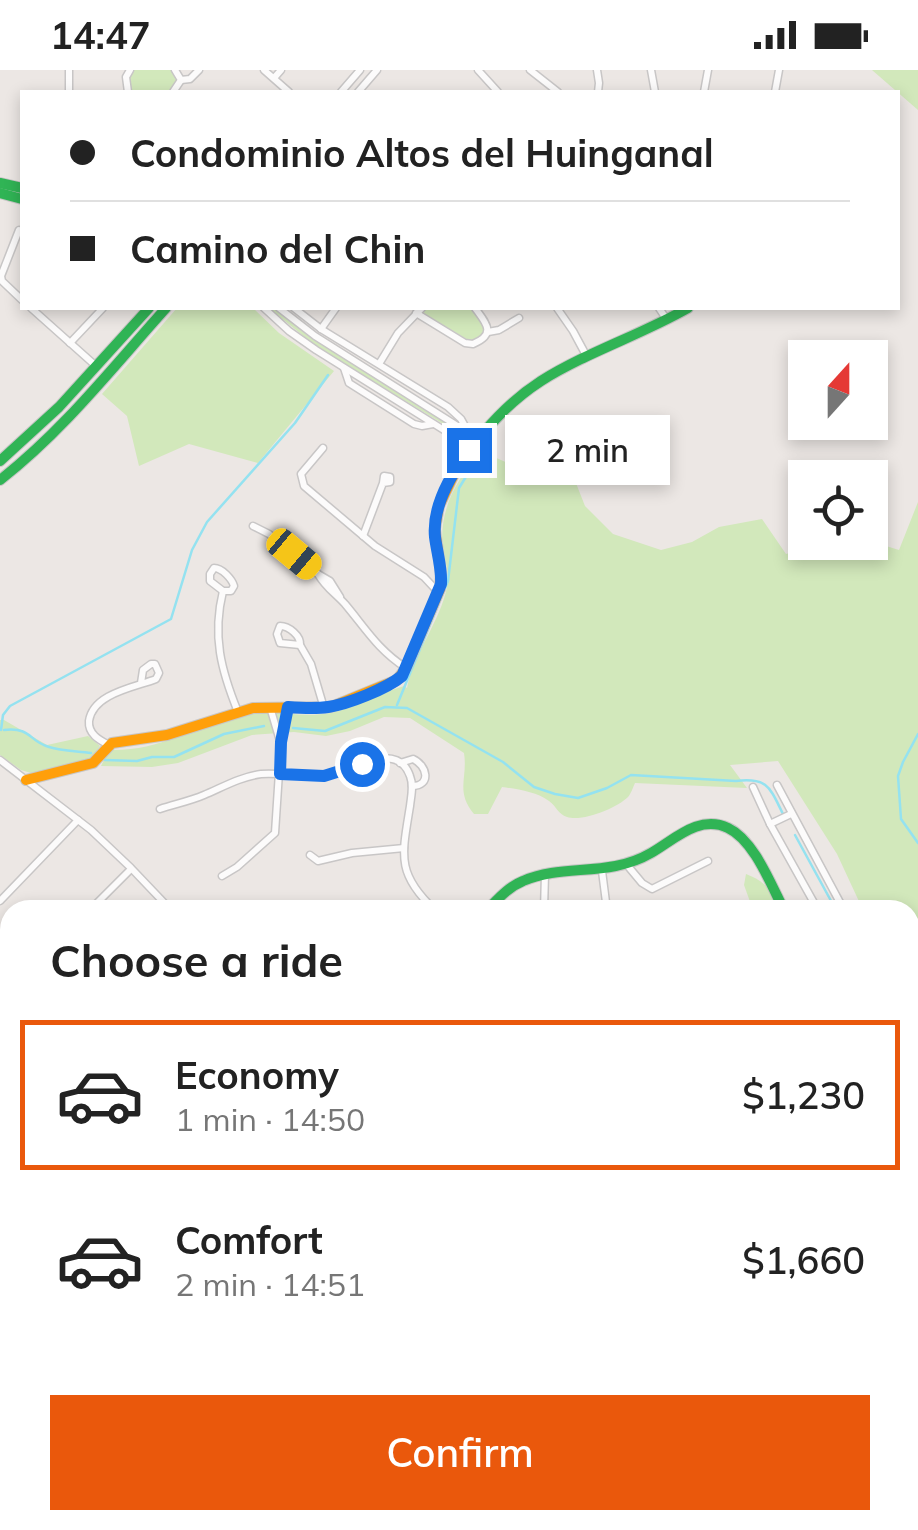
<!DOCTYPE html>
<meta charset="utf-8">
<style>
:root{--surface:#fff;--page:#f2f2f2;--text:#222;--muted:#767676;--line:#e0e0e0;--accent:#ea580c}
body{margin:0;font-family:Mulish,sans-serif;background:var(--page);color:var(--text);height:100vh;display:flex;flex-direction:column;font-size:38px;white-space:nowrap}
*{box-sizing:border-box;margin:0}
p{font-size:32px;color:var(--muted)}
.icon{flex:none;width:55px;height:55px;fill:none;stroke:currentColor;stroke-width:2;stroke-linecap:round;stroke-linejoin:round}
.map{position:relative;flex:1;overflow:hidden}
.drawer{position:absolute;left:0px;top:830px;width:920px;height:630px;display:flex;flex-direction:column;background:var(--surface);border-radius:30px 30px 0 0;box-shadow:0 5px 15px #0003}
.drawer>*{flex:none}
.guide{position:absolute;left:20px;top:20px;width:880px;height:220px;border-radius:0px;box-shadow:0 5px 15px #0003;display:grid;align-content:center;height:220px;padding:0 50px;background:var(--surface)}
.needle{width:65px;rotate:21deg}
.fabs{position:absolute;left:788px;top:270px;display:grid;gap:20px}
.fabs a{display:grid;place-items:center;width:100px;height:100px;border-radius:0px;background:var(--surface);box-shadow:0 5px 15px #0003;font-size:50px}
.end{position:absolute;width:45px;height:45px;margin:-22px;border:12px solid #1a73e8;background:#fff;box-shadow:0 0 0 5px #fff}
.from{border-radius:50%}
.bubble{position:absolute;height:70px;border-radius:0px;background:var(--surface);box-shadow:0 5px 15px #0003;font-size:32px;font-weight:600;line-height:70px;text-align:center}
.car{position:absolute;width:30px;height:60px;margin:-30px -15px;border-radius:12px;box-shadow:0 0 8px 2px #0007;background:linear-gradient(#f5c518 24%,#345 0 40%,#f5c518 0 76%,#345 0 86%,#f5c518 0)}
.guide b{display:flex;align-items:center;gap:35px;height:95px;font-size:38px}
.guide b+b{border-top:2px solid var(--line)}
.guide i{width:25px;height:25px;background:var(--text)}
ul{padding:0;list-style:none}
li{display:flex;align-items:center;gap:30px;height:150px;margin:0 20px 15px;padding:0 30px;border:5px solid transparent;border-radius:0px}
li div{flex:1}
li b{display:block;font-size:38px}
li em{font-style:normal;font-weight:600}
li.selected{border-color:var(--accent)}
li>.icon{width:90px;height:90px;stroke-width:1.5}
h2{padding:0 50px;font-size:45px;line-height:120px}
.action{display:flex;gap:20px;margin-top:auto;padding:20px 50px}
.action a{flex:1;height:115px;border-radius:0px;background:var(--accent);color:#fff;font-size:40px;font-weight:600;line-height:115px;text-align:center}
.status{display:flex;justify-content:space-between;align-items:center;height:70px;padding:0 50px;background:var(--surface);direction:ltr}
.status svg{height:28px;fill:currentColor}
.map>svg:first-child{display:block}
</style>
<div class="status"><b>14:47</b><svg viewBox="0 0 49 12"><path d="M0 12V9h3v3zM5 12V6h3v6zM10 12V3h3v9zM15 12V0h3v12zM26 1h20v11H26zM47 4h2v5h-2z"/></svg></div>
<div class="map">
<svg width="918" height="1460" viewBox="0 0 918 1460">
<rect width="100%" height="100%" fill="#ece7e4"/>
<g fill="#d2e8bb">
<polygon points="132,0 171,0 177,11 169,22 132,22 128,10"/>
<polygon points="872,0 918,0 918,40"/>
<polygon points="177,238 253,238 279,263 334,301 258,393 189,374 139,396 127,346 102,324"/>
<polygon points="269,238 274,238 311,268 468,366 468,369 317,277"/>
<polygon points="424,238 471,238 483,256 483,264 474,271 468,270 428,246 424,243"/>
<path d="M531,370L570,398L585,436L613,464L661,480L692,472L719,457L762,449L786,484L825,472L870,471L899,480L918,432V948L910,940V840H863L837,784L778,691L730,695L747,718L635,713C633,717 631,724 628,727C617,738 583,752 567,747C558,744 557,737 549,731C537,722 517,719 502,717L488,744H474C455,721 468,708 464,683L410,648L384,647L350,661L326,666L294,662L252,665L178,693L152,697L101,696L109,680C155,682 195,658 237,646C271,637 298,649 330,643C356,638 379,623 404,616L407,618C414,582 440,552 447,517C450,503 445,493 443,479C438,443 456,406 483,382L512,395Z"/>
<polygon points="0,650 4,650 47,675 88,666 100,676 90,690 31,703 21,700 0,685"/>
<path d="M746,804C764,811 774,820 776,840H753L744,815Z"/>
<polygon points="918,1084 918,1197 910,1197 910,1107"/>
</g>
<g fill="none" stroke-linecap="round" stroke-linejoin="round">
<g stroke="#94e2f0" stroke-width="2.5">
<polyline points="397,635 448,511 459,418 472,397"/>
<path d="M293,658L325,661L385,637L407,638L503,692L534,717L555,724L578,728L607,718L631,705L736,711C768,707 770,718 783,744"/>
<polyline points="1,660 3,645 10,636 171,549 192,480 207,452 295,353 328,305"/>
<path d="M4,660C32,657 28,671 49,677C62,681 78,681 91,683"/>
<polyline points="918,664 903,692 898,706 901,749 918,773"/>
<polyline points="105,690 137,691 152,687 174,687 224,664 264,656"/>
<polyline points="795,765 836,840"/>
<polyline points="0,1440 10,1432"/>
</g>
<defs>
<g id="street">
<polyline points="264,0 289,22"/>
<polyline points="478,0 498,22"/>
<polyline points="530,0 558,22"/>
<polyline points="597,0 599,13 598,22"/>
<polyline points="651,0 655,22"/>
<polyline points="274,8 281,0"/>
<polyline points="181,10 190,9 199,0"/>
<polyline points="69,22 69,0"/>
<polyline points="128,22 126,7 130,0"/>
<polyline points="173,22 181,10 175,0"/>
<polyline points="341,22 360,0"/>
<polyline points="358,22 377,0"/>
<polyline points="704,22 708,0"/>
<polyline points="775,22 779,0"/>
<polyline points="19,160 1,206 2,211 22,230"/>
<polyline points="31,238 96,296"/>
<polyline points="264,238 289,261 316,280 471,377"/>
<polyline points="279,238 315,266 478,369"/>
<polyline points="294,238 321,259 448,337 461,349 467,360"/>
<polyline points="557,238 573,261 587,287"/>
<polyline points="659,238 667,250"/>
<path d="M416,243L465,273L473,274C497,264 486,253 475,238"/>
<polyline points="321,259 336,238"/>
<polyline points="488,262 499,260 519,248"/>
<polyline points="70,273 103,238"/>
<polyline points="379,294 398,263 422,238"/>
<polyline points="344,298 349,313 414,354 422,356 433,354"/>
<polyline points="323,378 301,404 304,416 375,476 424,507 438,522"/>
<polyline points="253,456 269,464 318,504 330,511 340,527"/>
<polyline points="363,466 383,413 390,412 390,407 384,406 383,413"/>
<path d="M214,498C222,498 232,509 234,516L231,521H223L210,511V504Z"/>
<path d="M318,504C325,517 336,524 345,534C366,559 378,580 406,598"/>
<path d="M223,521C212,566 221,600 238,642"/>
<path d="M280,556C289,556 301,566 300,575L280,573L277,564Z"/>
<polyline points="300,575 311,594 324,638"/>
<polyline points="270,637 280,671"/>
<path d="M109,675C99,670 88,664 89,651C93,623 136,617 156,609L159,603L155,594H151L143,600L141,613"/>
<polyline points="0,690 91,760 131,798 171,840"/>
<path d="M400,693L413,689C427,695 432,716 412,716"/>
<polyline points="777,715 844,840"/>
<polyline points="753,717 770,754 818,840"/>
<path d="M160,739C175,734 190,731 204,725C223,717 240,707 261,704C281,702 301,708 322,706C348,702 397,668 410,706C414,716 411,726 410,736C402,785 396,804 435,840"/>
<polyline points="770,754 791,744"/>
<polyline points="310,785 318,791 352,783 404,778"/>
<polyline points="627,795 642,813 652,819 708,791"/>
<polyline points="602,801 607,840"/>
<polyline points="222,806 237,797 275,763 281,672 288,637"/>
<polyline points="0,831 78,750"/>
<polyline points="90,840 131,799"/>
<polyline points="544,840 545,804"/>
<polyline points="0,913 10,906"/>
<polyline points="910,958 918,973"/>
<polyline points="910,1004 918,1016"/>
<polyline points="910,1249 918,1250"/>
<polyline points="0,1270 10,1255"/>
<polyline points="910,1285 918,1285"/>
<polyline points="910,1387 917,1412"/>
<polyline points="199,1450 200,1460"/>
<path d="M560,1450C576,1460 590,1459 606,1450"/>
<polyline points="333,1460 337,1450"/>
<polyline points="432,1460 442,1450"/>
<polyline points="541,1460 545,1450"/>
<polyline points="677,1460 687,1450"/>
<polyline points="807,1460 827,1450"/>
</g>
<g id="fast">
<polyline points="0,113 22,118"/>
<polyline points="0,123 22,129"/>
<polyline points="0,391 59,337 149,238"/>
<path d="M456,400C478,366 507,333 541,311C587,282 641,265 688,238"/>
<path d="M0,410C63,361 113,297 166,238"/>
<path d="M487,840C498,829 508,817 523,811C564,793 608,808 651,783C674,770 699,744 728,758C754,770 771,815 784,840"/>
<polyline points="122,1460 132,1450"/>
<polyline points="777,1460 783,1450"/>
</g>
<g id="slow">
<polyline points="26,710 93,693 112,673 167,665 253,638 331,637 397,610 406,598 440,519 441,503 435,459 439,436 456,400"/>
<polyline points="0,1091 10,1088"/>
<polyline points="383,1450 389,1460"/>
</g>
</defs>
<use href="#street" stroke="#c8c6c6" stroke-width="9"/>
<use href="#fast" stroke="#c8c6c6" stroke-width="12"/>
<use href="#slow" stroke="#c8c6c6" stroke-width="12"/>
<use href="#street" stroke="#fcfbfb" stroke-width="6"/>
<use href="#fast" stroke="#30b455" stroke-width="10"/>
<use href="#slow" stroke="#ff9f0a" stroke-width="10"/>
</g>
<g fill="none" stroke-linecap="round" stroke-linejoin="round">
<path stroke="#1a73e8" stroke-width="12" d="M362,694L324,706L280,704L281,672L288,637C301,638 315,639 328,637C348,634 386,619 402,606L441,514C442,498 437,483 435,467C432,436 451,404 469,380"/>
</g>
</svg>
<div class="fabs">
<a><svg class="needle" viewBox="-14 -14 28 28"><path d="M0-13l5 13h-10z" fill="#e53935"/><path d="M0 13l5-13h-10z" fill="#767676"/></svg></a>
<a><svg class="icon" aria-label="locate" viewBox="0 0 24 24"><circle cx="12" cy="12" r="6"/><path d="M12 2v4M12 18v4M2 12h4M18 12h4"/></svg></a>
</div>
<i class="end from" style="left:362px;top:694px"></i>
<i class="end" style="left:469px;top:380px"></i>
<div class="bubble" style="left:505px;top:345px;width:165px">2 min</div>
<i class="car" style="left:294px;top:484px;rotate:130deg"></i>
<div class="guide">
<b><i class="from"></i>Condominio Altos del Huinganal</b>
<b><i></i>Camino del Chin</b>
</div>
<section class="drawer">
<h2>Choose a ride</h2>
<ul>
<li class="selected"><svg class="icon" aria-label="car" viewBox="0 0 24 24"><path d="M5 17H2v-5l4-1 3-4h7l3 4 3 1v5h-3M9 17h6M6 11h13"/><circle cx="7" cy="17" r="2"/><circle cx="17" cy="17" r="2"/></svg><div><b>Economy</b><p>1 min · 14:50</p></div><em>$1,230</em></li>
<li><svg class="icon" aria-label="car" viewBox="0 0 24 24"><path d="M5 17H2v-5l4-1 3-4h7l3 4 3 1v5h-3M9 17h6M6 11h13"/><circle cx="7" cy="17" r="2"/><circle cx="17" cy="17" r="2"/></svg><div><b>Comfort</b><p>2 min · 14:51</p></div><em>$1,660</em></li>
</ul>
<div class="action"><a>Confirm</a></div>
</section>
</div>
